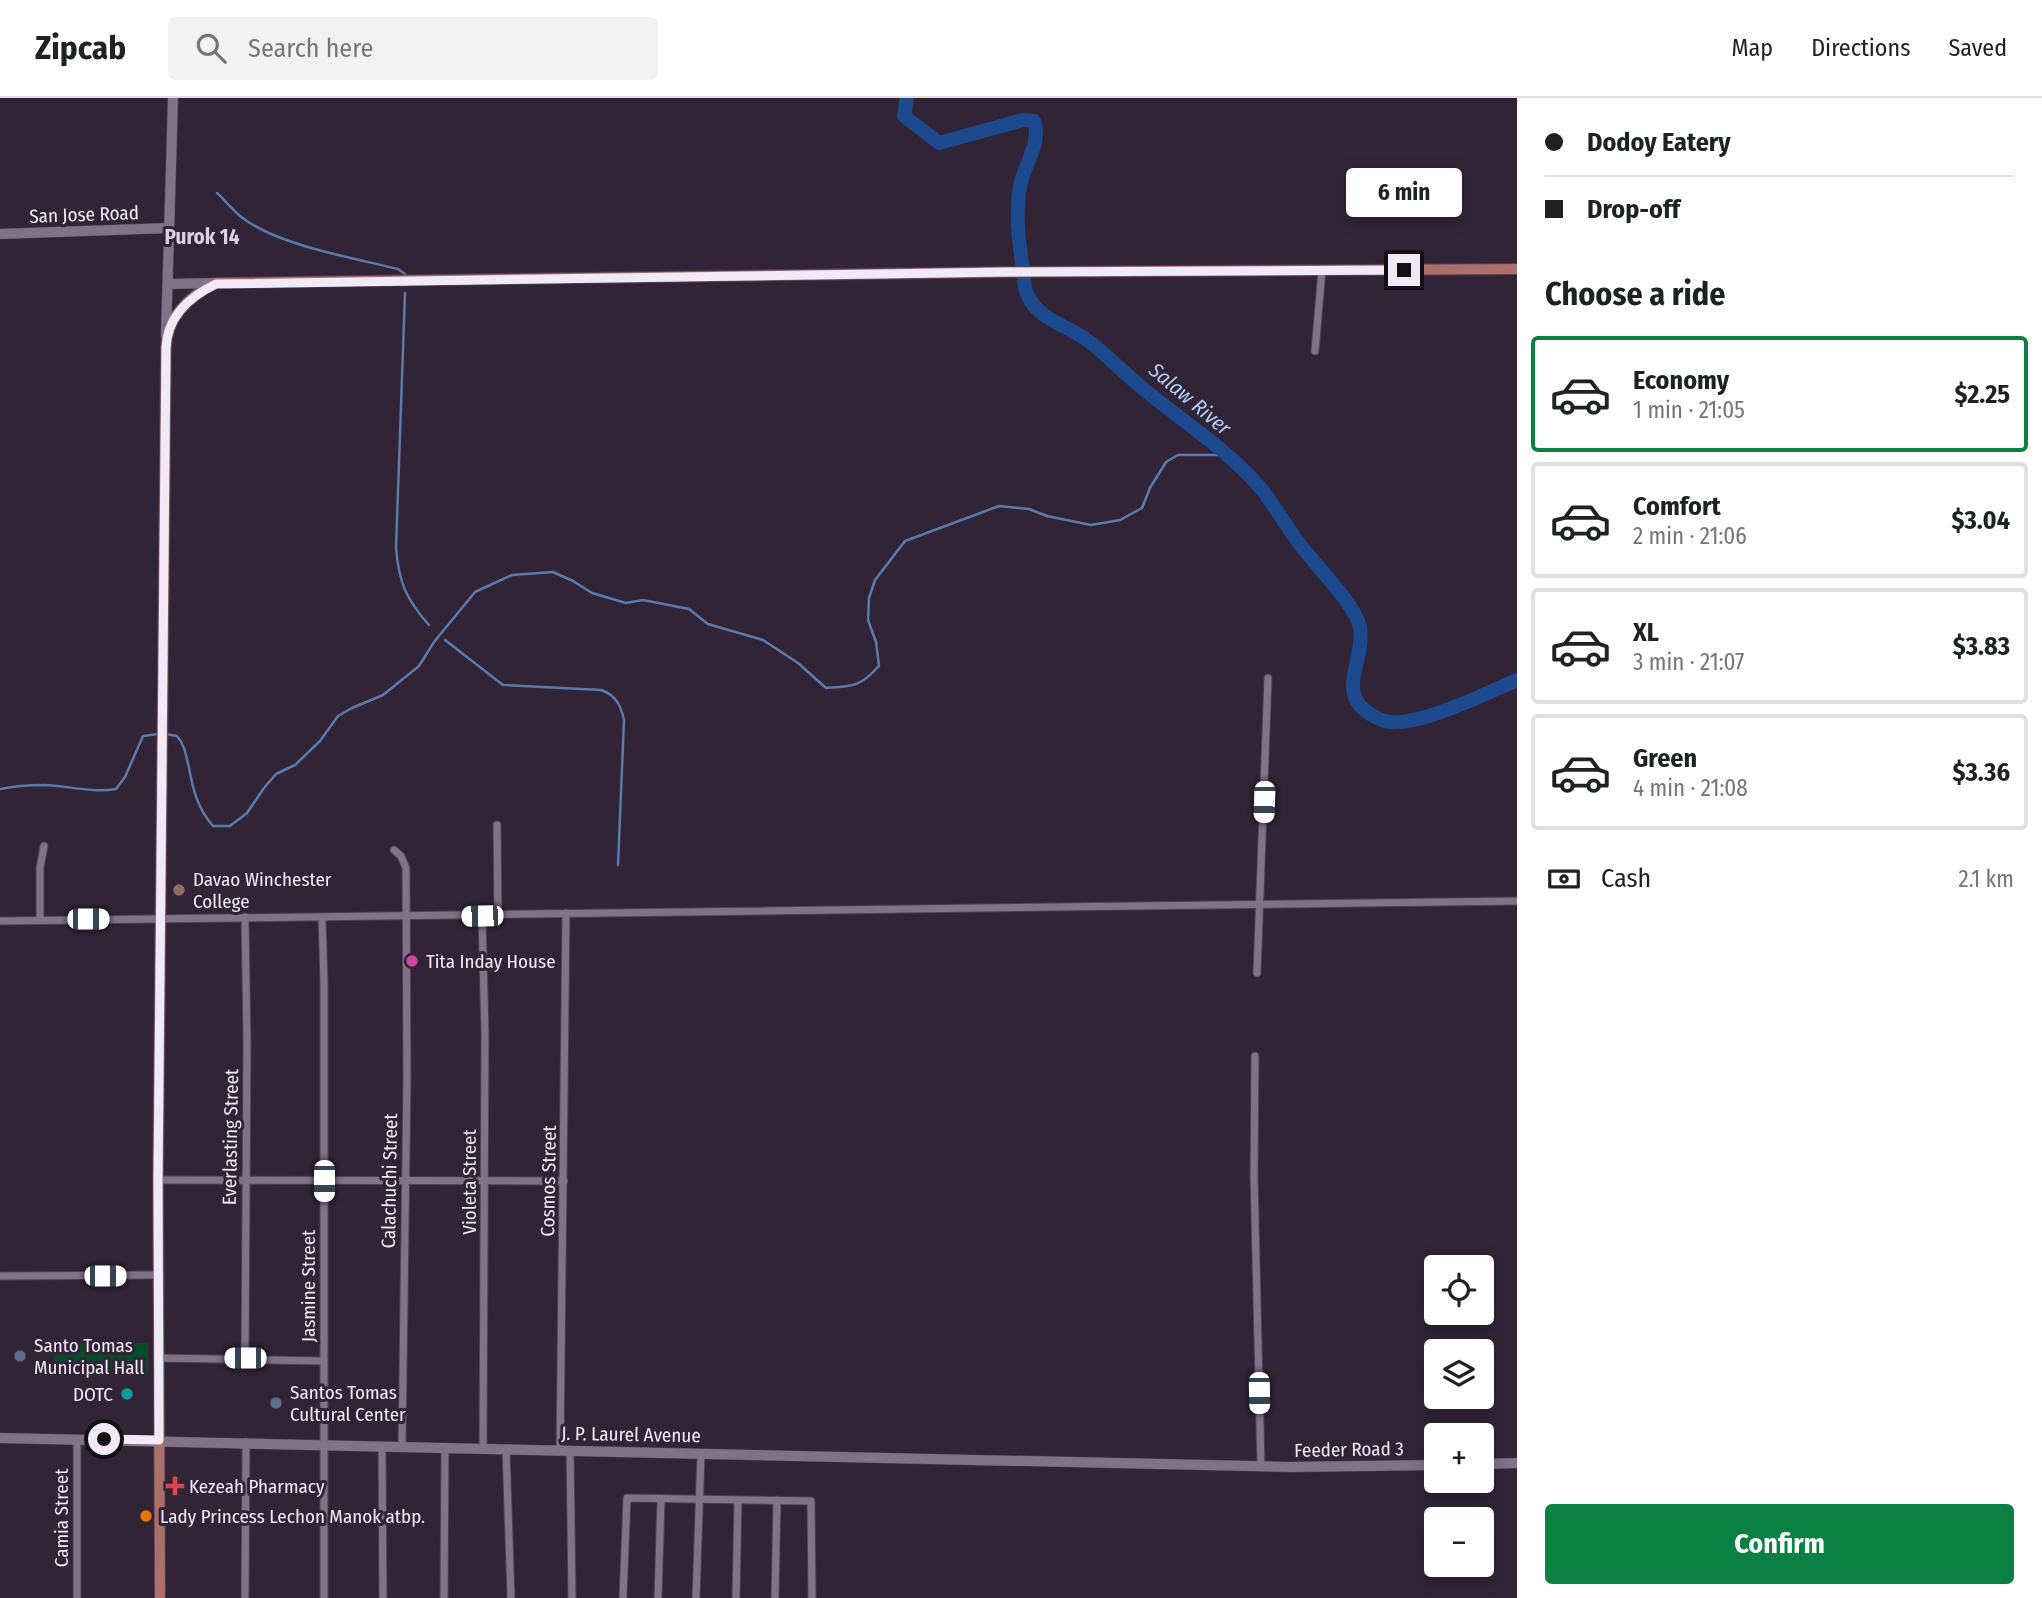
<!DOCTYPE html>
<meta charset="utf-8">
<style>
:root{--surface:#fff;--page:#f2f2f2;--text:#202124;--muted:#757577;--line:#e0e0e0;--accent:#0b8043}
body{margin:0;font-family:"Fira Sans Condensed",sans-serif;background:var(--page);color:var(--text);height:100vh;display:flex;flex-direction:column;font-size:26px;white-space:nowrap}
*{box-sizing:border-box;margin:0}
p{font-size:23px;color:var(--muted)}
.icon{flex:none;width:38px;height:38px;fill:none;stroke:currentColor;stroke-width:2;stroke-linecap:round;stroke-linejoin:round}
.map{position:relative;flex:1;overflow:hidden}
.drawer{display:flex;flex-direction:column;background:var(--surface);width:525px}
.drawer>*{flex:none}
.guide{display:grid;align-content:center;height:154px;padding:0 28px;background:var(--surface)}
.controls{position:absolute;left:1424px;top:1157px;display:grid;gap:14px}
.controls a{display:grid;place-items:center;width:70px;height:70px;border-radius:7px;background:var(--surface);box-shadow:0 4px 18px #0003;font-size:35px}
.end{position:absolute;width:32px;height:32px;margin:-16px;border:9px solid #f1e9f5;background:#111;box-shadow:0 0 0 4px #111}
.from{border-radius:50%}
.bubble{position:absolute;height:49px;border-radius:7px;background:var(--surface);box-shadow:0 4px 18px #0003;font-size:23px;font-weight:700;line-height:49px;text-align:center}
.car{position:absolute;width:21px;height:42px;margin:-21px -10px;border-radius:9px;box-shadow:0 0 5px 2px #0007;background:linear-gradient(#fff 24%,#345 0 40%,#fff 0 76%,#345 0 86%,#fff 0)}
.guide b{display:flex;align-items:center;gap:24px;height:66px;font-size:26px}
.guide b+b{border-top:2px solid var(--line)}
.guide i{width:18px;height:18px;background:var(--text)}
ul{padding:0;list-style:none}
li{display:flex;align-items:center;gap:21px;height:116px;margin:0 14px 10px;padding:0 14px;border:4px solid var(--line);border-radius:7px}
li div{flex:1}
li b{display:block;font-size:26px}
li em{font-style:normal;font-weight:700}
li.on{border-color:var(--accent)}
li>.icon{width:63px;height:63px;stroke-width:1.5}
h2{padding:0 28px;font-size:32px;line-height:84px}
.pay{display:flex;align-items:center;gap:18px;height:77px;padding:0 28px;font-size:26px}
.pay p{margin-inline-start:auto}
.primary-button{display:flex;gap:14px;margin-top:auto;padding:14px 28px}
.primary-button a{flex:1;height:80px;border-radius:7px;background:var(--accent);color:#fff;font-size:28px;font-weight:700;line-height:80px;text-align:center}
header{display:flex;align-items:center;gap:42px;box-sizing:border-box;height:98px;padding:0 35px;background:var(--surface);border-bottom:2px solid var(--line)}
header strong{font-size:33px}
nav{display:flex;gap:38px;margin-inline-start:auto;font-size:24px}
.search{width:490px;height:63px;background:var(--page);display:flex;align-items:center;gap:18px;box-sizing:border-box;padding:0 24px;border-radius:7px;color:var(--muted);font-size:26px}
main{display:flex;flex:1;min-height:0}
.map>svg:first-child{display:block}
</style>
<header>
<strong>Zipcab</strong>
<div class="search"><svg class="icon" aria-label="search" viewBox="0 0 24 24"><circle cx="10" cy="10" r="6"/><path d="M15 15l6 6"/></svg>Search here</div>
<nav><a>Map</a><a>Directions</a><a>Saved</a></nav>
</header>
<main>
<div class="map">
<svg width="1517" height="1500" viewBox="0 0 1517 1500">
<rect width="100%" height="100%" fill="#302436"/>
<path fill="#004d28" d="M63,1245H148V1275L64,1274C53,1269 51,1261 56,1250Z"/>
<g fill="none" stroke-linecap="round" stroke-linejoin="round">
<g stroke="#5d7aad" stroke-width="2.5">
<path d="M217,95C226,103 234,114 244,121C281,148 354,160 398,171L405,176"/>
<path d="M405,195L396,450C399,485 406,501 429,527"/>
<path d="M445,542L503,587L601,592C616,597 621,608 624,622L618,767"/>
<path d="M165,636L177,638C185,647 186,658 189,670C193,692 198,711 213,728H230L247,715L264,690L276,676L295,667L320,643L338,618L352,610L383,597L419,568L434,544L475,494L512,477L553,474L573,483L592,495L626,505L643,502L689,511L708,526L763,542L798,565L826,590C853,588 860,589 879,568L876,544L868,522L869,500L875,482L905,443L999,408L1029,411L1047,418L1091,427L1120,422L1142,410L1150,390L1166,364L1178,357H1228"/>
<path d="M0,691C15,688 29,687 44,687C69,688 92,695 116,691L125,679L143,638L158,636"/>
</g>
<path stroke="#1d4a8e" stroke-width="14" d="M907,0L904,18L939,45L1023,22L1034,23C1042,44 1024,67 1020,88C1015,117 1019,144 1023,172C1024,180 1024,191 1028,198C1038,222 1072,229 1091,245C1110,260 1127,278 1146,293C1186,326 1230,353 1263,393C1276,410 1286,428 1299,445C1314,466 1357,508 1360,530C1366,566 1329,600 1382,622C1410,634 1489,594 1517,582"/>
<defs>
<g id="street">
<polyline points="1315,253 1322,172"/>
<polyline points="497,727 498,817"/>
<polyline points="394,752 401,758 406,770 407,981 402,1348"/>
<polyline points="482,818 485,936 483,1350"/>
<polyline points="245,819 247,946 245,1260"/>
<polyline points="322,820 324,884 324,1500"/>
<polyline points="40,821 40,770 44,748"/>
<polyline points="0,823 1517,803"/>
<polyline points="1257,875 1268,580"/>
<polyline points="1255,958 1254,1078 1261,1369"/>
<polyline points="158,1082 564,1083"/>
<polyline points="0,1178 159,1177"/>
<polyline points="159,1260 324,1263"/>
<polyline points="77,1341 77,1500"/>
<polyline points="382,1348 383,1500"/>
<polyline points="506,1351 511,1500"/>
<polyline points="560,1352 566,815"/>
<polyline points="570,1352 572,1500"/>
<polyline points="245,1500 246,1344"/>
<polyline points="444,1500 445,1349"/>
<polyline points="623,1500 627,1400 811,1403 812,1500"/>
<polyline points="658,1500 661,1401"/>
<polyline points="696,1500 701,1355"/>
<polyline points="736,1500 738,1402"/>
<polyline points="775,1500 777,1402"/>
</g>
<g id="secondary">
<polyline points="0,136 169,130"/>
<polyline points="168,186 216,185"/>
<polyline points="166,237 173,0"/>
<polyline points="0,1340 1290,1369 1437,1367"/>
<polyline points="1482,1366 1517,1365"/>
</g>
<path id="primary" d="M160,1500L158,1082L166,250C167,219 189,198 216,185L1007,174L1517,171"/>
</defs>
<use href="#street" stroke="#4c4251" stroke-width="9"/>
<use href="#secondary" stroke="#4c4251" stroke-width="11"/>
<use href="#primary" stroke="#4c4251" stroke-width="12"/>
<use href="#street" stroke="#807287" stroke-width="7"/>
<use href="#secondary" stroke="#807287" stroke-width="10"/>
<use href="#primary" stroke="#ac6f6a" stroke-width="10"/>
</g>
<g fill="none" stroke-linecap="round" stroke-linejoin="round">
<path stroke="#f1e9f5" stroke-width="9" d="M104,1341L159,1342L158,1082L166,250C167,219 189,199 216,186L1007,174L1404,172"/>
</g>
<circle fill="#8d6e63" stroke="#302436" stroke-width="2.5" cx="179" cy="792" r="7"/>
<circle fill="#d1479c" stroke="#302436" stroke-width="2.5" cx="412" cy="863" r="7"/>
<g fill="#5c6f8a" stroke="#302436" stroke-width="2.5">
<circle cx="20" cy="1258" r="7"/>
<circle cx="276" cy="1305" r="7"/>
</g>
<circle fill="#0f9aa8" stroke="#302436" stroke-width="2.5" cx="127" cy="1296" r="7"/>
<path fill="#e0444e" stroke="#302436" stroke-width="2.5" d="M171.5 1377.5h7v7h7v7h-7v7h-7v-7h-7v-7h7z"/>
<circle fill="#e8710a" stroke="#302436" stroke-width="2.5" cx="146" cy="1418" r="7"/>
<g text-anchor="middle" stroke-width="6" stroke-linejoin="round" paint-order="stroke">
<g font-size="19" fill="#f1e9f5" stroke="#302436">
<text transform="translate(84 116) rotate(-2)" y="7">San Jose Road</text>
<text transform="translate(230 1039) rotate(-89)" y="7">Everlasting Street</text>
<text transform="translate(389 1083) rotate(-89)" y="7">Calachuchi Street</text>
<text transform="translate(548 1083) rotate(-89)" y="7">Cosmos Street</text>
<text transform="translate(469 1084) rotate(-90)" y="7">Violeta Street</text>
<text transform="translate(308 1188) rotate(-90)" y="7">Jasmine Street</text>
<text transform="translate(631 1336) rotate(1)" y="7">J. P. Laurel Avenue</text>
<text transform="translate(1349 1351) rotate(-1)" y="7">Feeder Road 3</text>
<text transform="translate(61 1420) rotate(-90)" y="7">Camia Street</text>
</g>
<g font-size="19" fill="#f1e9f5" stroke="#302436" text-anchor="start">
<text x="193" y="788">Davao Winchester<tspan x="193" dy="22">College</tspan></text>
<text x="426" y="870">Tita Inday House</text>
<text x="34" y="1254">Santo Tomas<tspan x="34" dy="22">Municipal Hall</tspan></text>
<text x="290" y="1301">Santos Tomas<tspan x="290" dy="22">Cultural Center</tspan></text>
<text x="113" y="1303" text-anchor="end">DOTC</text>
<text x="189" y="1395">Kezeah Pharmacy</text>
<text x="160" y="1425">Lady Princess Lechon Manok atbp.</text>
</g>
<g font-size="21" font-weight="bold" fill="#dfcfe6" stroke="#302436">
<text x="202" y="146">Purok 14</text>
</g>
<g font-size="21" font-style="italic" fill="#b4cdf4" stroke="#302436">
<text transform="translate(1190 301) rotate(40)" y="7">Salaw River</text>
</g>
</g>
</svg>
<div class="controls">
<a><svg class="icon" aria-label="locate" viewBox="0 0 24 24"><circle cx="12" cy="12" r="6"/><path d="M12 2v4M12 18v4M2 12h4M18 12h4"/></svg></a>
<a><svg class="icon" aria-label="layers" viewBox="0 0 24 24"><path d="M12 4l9 5-9 5-9-5zM3 14l9 5 9-5"/></svg></a>
<a>+</a>
<a>−</a>
</div>
<i class="end from" style="left:104px;top:1341px"></i>
<i class="end" style="left:1404px;top:172px"></i>
<div class="bubble" style="left:1346px;top:70px;width:116px">6 min</div>
<i class="car" style="left:1264px;top:704px;rotate:182deg"></i>
<i class="car" style="left:482px;top:818px;rotate:269deg"></i>
<i class="car" style="left:88px;top:821px;rotate:90deg"></i>
<i class="car" style="left:324px;top:1083px;rotate:180deg"></i>
<i class="car" style="left:105px;top:1178px;rotate:90deg"></i>
<i class="car" style="left:245px;top:1260px;rotate:270deg"></i>
<i class="car" style="left:1259px;top:1295px;rotate:179deg"></i>
</div>
<section class="drawer">
<div class="guide">
<b><i class="from"></i>Dodoy Eatery</b>
<b><i></i>Drop-off</b>
</div>
<h2>Choose a ride</h2>
<ul>
<li class="on"><svg class="icon" aria-label="car" viewBox="0 0 24 24"><path d="M5 17H2v-5l4-1 3-4h7l3 4 3 1v5h-3M9 17h6M6 11h13"/><circle cx="7" cy="17" r="2"/><circle cx="17" cy="17" r="2"/></svg><div><b>Economy</b><p>1 min · 21:05</p></div><em>$2.25</em></li>
<li><svg class="icon" aria-label="car" viewBox="0 0 24 24"><path d="M5 17H2v-5l4-1 3-4h7l3 4 3 1v5h-3M9 17h6M6 11h13"/><circle cx="7" cy="17" r="2"/><circle cx="17" cy="17" r="2"/></svg><div><b>Comfort</b><p>2 min · 21:06</p></div><em>$3.04</em></li>
<li><svg class="icon" aria-label="car" viewBox="0 0 24 24"><path d="M5 17H2v-5l4-1 3-4h7l3 4 3 1v5h-3M9 17h6M6 11h13"/><circle cx="7" cy="17" r="2"/><circle cx="17" cy="17" r="2"/></svg><div><b>XL</b><p>3 min · 21:07</p></div><em>$3.83</em></li>
<li><svg class="icon" aria-label="car" viewBox="0 0 24 24"><path d="M5 17H2v-5l4-1 3-4h7l3 4 3 1v5h-3M9 17h6M6 11h13"/><circle cx="7" cy="17" r="2"/><circle cx="17" cy="17" r="2"/></svg><div><b>Green</b><p>4 min · 21:08</p></div><em>$3.36</em></li>
</ul>
<div class="pay"><svg class="icon" aria-label="cash" viewBox="0 0 24 24"><path d="M3 7h18v10H3z"/><circle cx="12" cy="12" r="2"/></svg>Cash<p>2.1 km</p></div>
<div class="primary-button"><a>Confirm</a></div>
</section>
</main>
